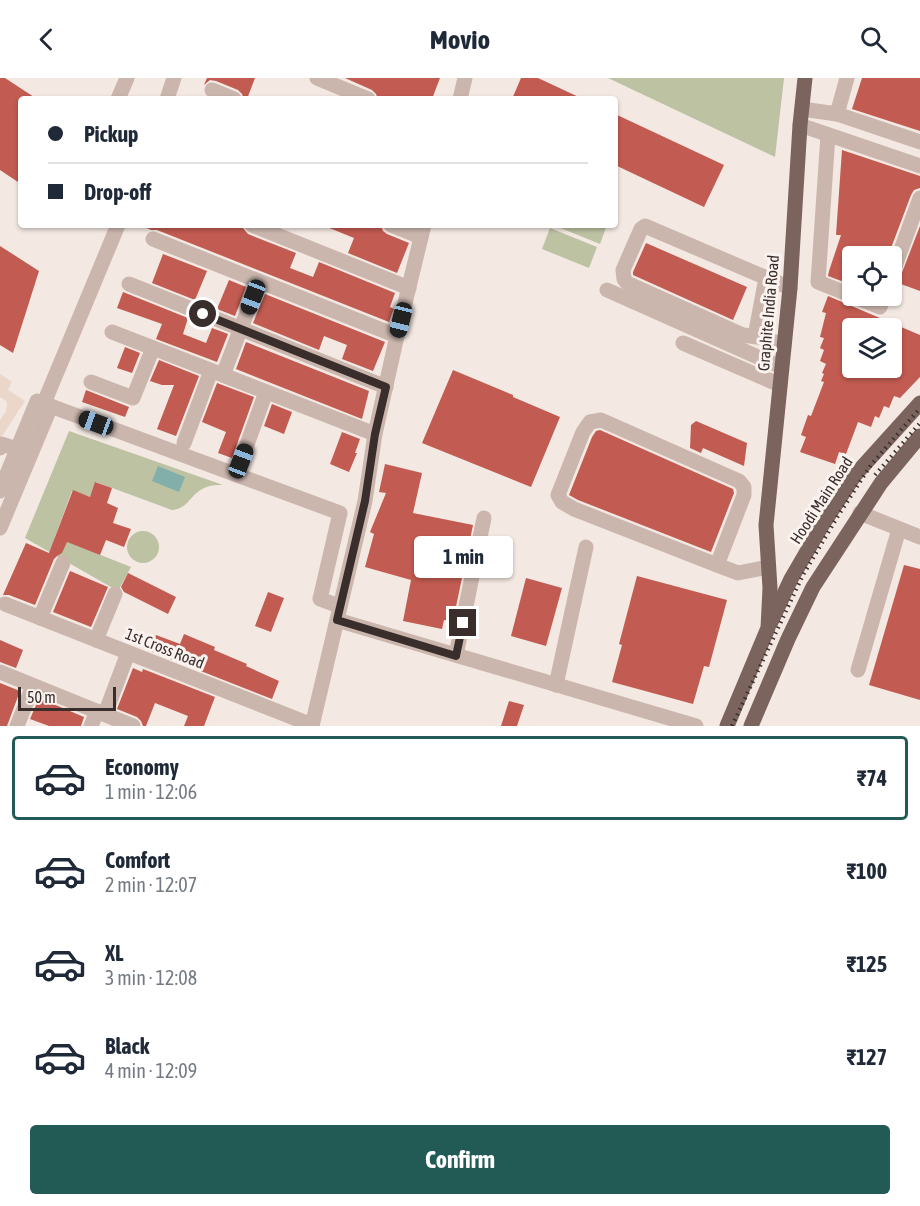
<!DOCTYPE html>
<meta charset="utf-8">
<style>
:root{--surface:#fff;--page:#f6f6f7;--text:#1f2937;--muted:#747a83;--line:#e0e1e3;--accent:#225b55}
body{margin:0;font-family:"Asap Condensed",sans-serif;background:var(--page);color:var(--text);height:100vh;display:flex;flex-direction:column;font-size:22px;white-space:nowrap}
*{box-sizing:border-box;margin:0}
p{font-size:20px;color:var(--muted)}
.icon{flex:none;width:33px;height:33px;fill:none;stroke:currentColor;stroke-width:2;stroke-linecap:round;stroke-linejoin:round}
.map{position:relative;height:648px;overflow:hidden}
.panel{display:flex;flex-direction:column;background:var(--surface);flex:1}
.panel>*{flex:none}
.banner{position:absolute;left:18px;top:18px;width:600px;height:132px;border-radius:6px;box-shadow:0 2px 4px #0004;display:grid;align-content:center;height:132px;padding:0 30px;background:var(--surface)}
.buttons{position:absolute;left:842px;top:168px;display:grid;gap:12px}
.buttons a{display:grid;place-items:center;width:60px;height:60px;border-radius:6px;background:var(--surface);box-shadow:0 2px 4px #0004;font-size:30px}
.scale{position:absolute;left:18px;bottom:15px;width:98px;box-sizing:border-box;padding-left:6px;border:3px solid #3a2e2c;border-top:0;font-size:16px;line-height:21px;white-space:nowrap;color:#3a2e2c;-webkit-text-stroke:4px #faf3ef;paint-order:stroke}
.end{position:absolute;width:27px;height:27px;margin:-14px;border:8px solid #3a2e2c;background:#fff;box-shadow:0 0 0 3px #fff}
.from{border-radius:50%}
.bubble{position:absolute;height:42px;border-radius:6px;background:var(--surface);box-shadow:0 2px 4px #0004;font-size:20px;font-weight:700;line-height:42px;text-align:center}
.car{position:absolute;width:18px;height:36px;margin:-18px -9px;border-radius:8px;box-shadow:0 0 4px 2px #0007;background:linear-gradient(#222 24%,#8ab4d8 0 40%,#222 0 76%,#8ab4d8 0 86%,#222 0)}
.banner b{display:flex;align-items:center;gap:21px;height:57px;font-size:22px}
.banner b+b{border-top:2px solid var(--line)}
.banner i{width:15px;height:15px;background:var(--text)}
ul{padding:10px 0 0;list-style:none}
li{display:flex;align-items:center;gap:18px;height:84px;margin:0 12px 9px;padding:0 18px;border:3px solid transparent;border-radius:6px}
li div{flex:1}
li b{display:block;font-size:22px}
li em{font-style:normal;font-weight:700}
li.current{border-color:var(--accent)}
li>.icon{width:54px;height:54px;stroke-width:1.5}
.action{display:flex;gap:12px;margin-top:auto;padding:12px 30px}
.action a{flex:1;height:69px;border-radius:6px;background:var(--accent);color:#fff;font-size:24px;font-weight:700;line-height:69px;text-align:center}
header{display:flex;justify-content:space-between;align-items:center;height:78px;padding:0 30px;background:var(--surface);font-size:27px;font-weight:700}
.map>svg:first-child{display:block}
</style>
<header><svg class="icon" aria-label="back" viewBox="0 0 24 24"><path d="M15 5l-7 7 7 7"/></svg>Movio<svg class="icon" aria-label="search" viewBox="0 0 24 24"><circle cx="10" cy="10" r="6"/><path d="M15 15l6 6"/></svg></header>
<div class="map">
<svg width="920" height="648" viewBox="0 0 920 648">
<rect width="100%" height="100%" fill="#f3e8e2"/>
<g fill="#bcc2a2">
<polygon points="608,0 784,0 775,79"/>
<polygon points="553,147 607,147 600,166"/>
<polygon points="550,150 597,169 589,190 542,171"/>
<path d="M69,353L223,407C190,405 194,430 172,432L96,404L90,419L72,413L55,459L131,489L118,513L25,460Z"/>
<circle cx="143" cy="469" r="16"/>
</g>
<polygon fill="#ead7ca" points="0,296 12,304 8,312 25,323 0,361 0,342 6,333 7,327 6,323 0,319"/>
<polygon fill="#82afaa" points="158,388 185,399 179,414 152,403"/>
<g fill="#c25b51" fill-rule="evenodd">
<polygon points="0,0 5,0 37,21 21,21 21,106 0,92"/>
<polygon points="207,0 255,0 247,21 244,21 242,16 238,12 216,3 210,2 204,7"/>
<polygon points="345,0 440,0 432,21 378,21 376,16 372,12"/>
<polygon points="521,0 538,0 583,21 512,21"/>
<polygon points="862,0 920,0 920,53 852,31"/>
<polygon points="615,36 724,87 704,129 615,87"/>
<polygon points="842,72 920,98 920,110 914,112 911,117 888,178 852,178 852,207 828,198 829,193 841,157 836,157"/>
<polygon points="141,147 235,147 243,150 248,156 296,175 290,190 313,199 319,184 395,215 390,229 394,231 393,233 389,244 157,152 151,152"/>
<polygon points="322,147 381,147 383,153 387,156 409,165 397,195 348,175 354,160"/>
<polygon points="920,148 920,213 898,205"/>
<polygon points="646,165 747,209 733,242 633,197 633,194"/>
<polygon points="0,168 39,193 13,275 0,267"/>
<polygon points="163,176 207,193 195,222 152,205"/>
<polygon points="229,202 246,209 235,238 217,231"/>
<polygon points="123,214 188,240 183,256 206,265 212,250 228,256 217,284 156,261 162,246 117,230"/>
<polygon points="265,216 385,264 373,293 342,281 347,267 324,258 319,272 253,245"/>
<path d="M828,218L920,257V299L900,320L894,318L889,330L884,328L879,340L875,338L871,349L858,344L846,376L839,374L835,386L800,374L806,359L801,357L808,337L811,338L824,304L821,303L824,296L822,295L826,286L820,283L824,272L820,270L824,260L820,259L826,235L822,234ZM852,250H891V290H852Z"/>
<polygon points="246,264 369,313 362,341 236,291"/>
<polygon points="125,269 140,275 132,295 117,290"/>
<polygon points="159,282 199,298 176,358 157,351 174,307 162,307 150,303"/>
<polygon points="453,292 513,317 513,319 560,339 531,409 422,365"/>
<polygon points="217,305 254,319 232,380 218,375 226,354 202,344"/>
<polygon points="86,312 129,329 125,339 82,324"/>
<polygon points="272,326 292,334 284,356 264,348"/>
<polygon points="696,343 747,365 744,388 703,370 701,375 690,370 691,347"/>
<polygon points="600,352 733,411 734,415 711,474 578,422 569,417 592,359 596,353"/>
<polygon points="342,354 360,361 355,375 357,375 349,394 330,386"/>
<polygon points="385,386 422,395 413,435 473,447 453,543 444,542 442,551 403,543 411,502 365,489 374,456 370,454 386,415 379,414"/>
<polygon points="95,404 112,410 107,425 118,430 113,445 131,451 124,469 106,462 100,477 67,464 62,475 57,478 54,481 35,527 9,517 3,517 26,465 49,475 73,412 90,419"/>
<polygon points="904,487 920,491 920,622 869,607"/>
<polygon points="70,493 108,509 91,549 53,534"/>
<polygon points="128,495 176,519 168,536 124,514 121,509"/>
<polygon points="637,498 727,522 709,589 704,588 693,626 612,604 622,567 619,566"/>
<polygon points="526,500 562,510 546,568 511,558"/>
<polygon points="268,514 284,520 271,554 255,548"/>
<polygon points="184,556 215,569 214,572 247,586 246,588 279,603 272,621 150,573 156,557 180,566"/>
<polygon points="0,562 23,572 16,590 0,584"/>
<polygon points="133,590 142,594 143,591 215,619 204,648 184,648 188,638 155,625 146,648 143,648 141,643 137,639 117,631"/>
<polygon points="0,605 20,613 7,648 0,648"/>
<polygon points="39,620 84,639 81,648 49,648 30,641"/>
<polygon points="509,623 524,627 517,648 501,648"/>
</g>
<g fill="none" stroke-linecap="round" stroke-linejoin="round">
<g stroke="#cbb6ae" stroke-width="15">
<polyline points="317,0 368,21"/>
<polyline points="212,12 234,21"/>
<polyline points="118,21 127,0"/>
<polyline points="167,21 174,0"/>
<polyline points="460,21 465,0"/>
<polyline points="802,31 837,36 847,0"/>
<polyline points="837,36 920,64"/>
<polyline points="800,47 920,88"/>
<polyline points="828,57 818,204 880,229 884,218"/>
<polyline points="252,147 409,210"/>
<polyline points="391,147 421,159"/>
<polyline points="153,161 397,258"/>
<polyline points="891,199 920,120"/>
<polyline points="129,206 386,309"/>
<polyline points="607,212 769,284 781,288"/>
<polyline points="112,254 375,356"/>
<polyline points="755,258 766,200"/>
<polyline points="683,265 780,307"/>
<polyline points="784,267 764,260 743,257 627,205 624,201 623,192 641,151 645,148 790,210"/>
<polyline points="223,297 259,203"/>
<polyline points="91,304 133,320 153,270"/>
<polyline points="44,325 118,147"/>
<polyline points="184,365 211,293"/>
<polyline points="0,370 2,366 17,371"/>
<polyline points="241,383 266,314"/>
<polyline points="0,413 37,323 340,435 320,521 339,528"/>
<polyline points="860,435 920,459"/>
<polyline points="0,450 51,328"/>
<polyline points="717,487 744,417 744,409 739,403 601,342 590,344 583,354 558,417 562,424 574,431 717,487 738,495 768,489"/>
<polyline points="5,526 312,647"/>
<polyline points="40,540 63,485"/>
<polyline points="337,542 696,648"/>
<polyline points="96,562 115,516"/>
<polyline points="456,577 484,440"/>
<polyline points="858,592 899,451"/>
<polyline points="0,594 133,648"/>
<polyline points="556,607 586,469"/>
<polyline points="105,636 128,575"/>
<polyline points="17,648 33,608"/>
<polyline points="91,648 97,633"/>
<polyline points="312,648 365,423 375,356 397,258 424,147"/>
</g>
<g stroke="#7b635e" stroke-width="15">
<polyline points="771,544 791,501 823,446 855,397 920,325"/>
<polyline points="727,648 768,550 770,510 766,447 790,210 800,47 805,0"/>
<polyline points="751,648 788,561 813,509 881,405 920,358"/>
</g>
<g stroke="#3a2e2c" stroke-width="4" stroke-dasharray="1.5 4.5" stroke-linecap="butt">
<polyline points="875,397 920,345"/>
<polyline points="732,648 803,497 838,438 871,387 920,330"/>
</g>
</g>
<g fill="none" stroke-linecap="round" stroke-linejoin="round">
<polyline stroke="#3a2e2c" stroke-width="8" points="203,236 386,309 375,356 365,423 337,542 456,578 463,545"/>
</g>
<g text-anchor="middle" stroke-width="6" stroke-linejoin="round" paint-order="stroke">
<g font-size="16" fill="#3a2e2c" stroke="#faf3ef">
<text transform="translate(768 235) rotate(-85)" y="6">Graphite India Road</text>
<text transform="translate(821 422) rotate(-57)" y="6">Hoodi Main Road</text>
<text transform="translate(165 570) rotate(22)" y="6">1st Cross Road</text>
</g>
</g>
</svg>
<div class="buttons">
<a><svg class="icon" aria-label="locate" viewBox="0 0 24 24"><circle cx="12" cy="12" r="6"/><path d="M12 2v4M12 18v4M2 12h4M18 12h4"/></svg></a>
<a><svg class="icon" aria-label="layers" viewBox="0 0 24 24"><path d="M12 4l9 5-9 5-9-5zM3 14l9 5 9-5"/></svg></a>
</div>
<div class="scale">50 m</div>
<i class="end from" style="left:203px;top:236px"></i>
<i class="end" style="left:463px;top:545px"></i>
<div class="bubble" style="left:414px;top:458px;width:99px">1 min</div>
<i class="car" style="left:253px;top:219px;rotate:201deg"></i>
<i class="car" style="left:401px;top:242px;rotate:194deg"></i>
<i class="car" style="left:96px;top:345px;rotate:290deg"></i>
<i class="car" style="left:241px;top:383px;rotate:21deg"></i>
<div class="banner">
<b><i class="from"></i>Pickup</b>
<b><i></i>Drop-off</b>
</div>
</div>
<section class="panel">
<ul>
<li class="current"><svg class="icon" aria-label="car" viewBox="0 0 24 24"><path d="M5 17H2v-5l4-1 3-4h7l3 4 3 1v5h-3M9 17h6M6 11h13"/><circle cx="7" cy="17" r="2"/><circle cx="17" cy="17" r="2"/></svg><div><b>Economy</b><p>1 min · 12:06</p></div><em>₹74</em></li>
<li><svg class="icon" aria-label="car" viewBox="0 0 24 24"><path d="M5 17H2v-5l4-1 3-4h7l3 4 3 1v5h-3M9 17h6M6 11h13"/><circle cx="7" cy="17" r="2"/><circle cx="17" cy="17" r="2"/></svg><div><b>Comfort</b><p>2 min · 12:07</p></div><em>₹100</em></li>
<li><svg class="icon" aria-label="car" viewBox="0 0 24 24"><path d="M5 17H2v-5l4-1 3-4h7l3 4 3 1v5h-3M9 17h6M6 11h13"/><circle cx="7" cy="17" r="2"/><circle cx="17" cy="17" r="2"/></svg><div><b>XL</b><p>3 min · 12:08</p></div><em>₹125</em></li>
<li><svg class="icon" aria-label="car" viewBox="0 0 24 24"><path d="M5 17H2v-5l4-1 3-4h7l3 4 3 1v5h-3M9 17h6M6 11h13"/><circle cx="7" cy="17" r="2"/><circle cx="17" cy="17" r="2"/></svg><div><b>Black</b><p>4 min · 12:09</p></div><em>₹127</em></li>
</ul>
<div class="action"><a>Confirm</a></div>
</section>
